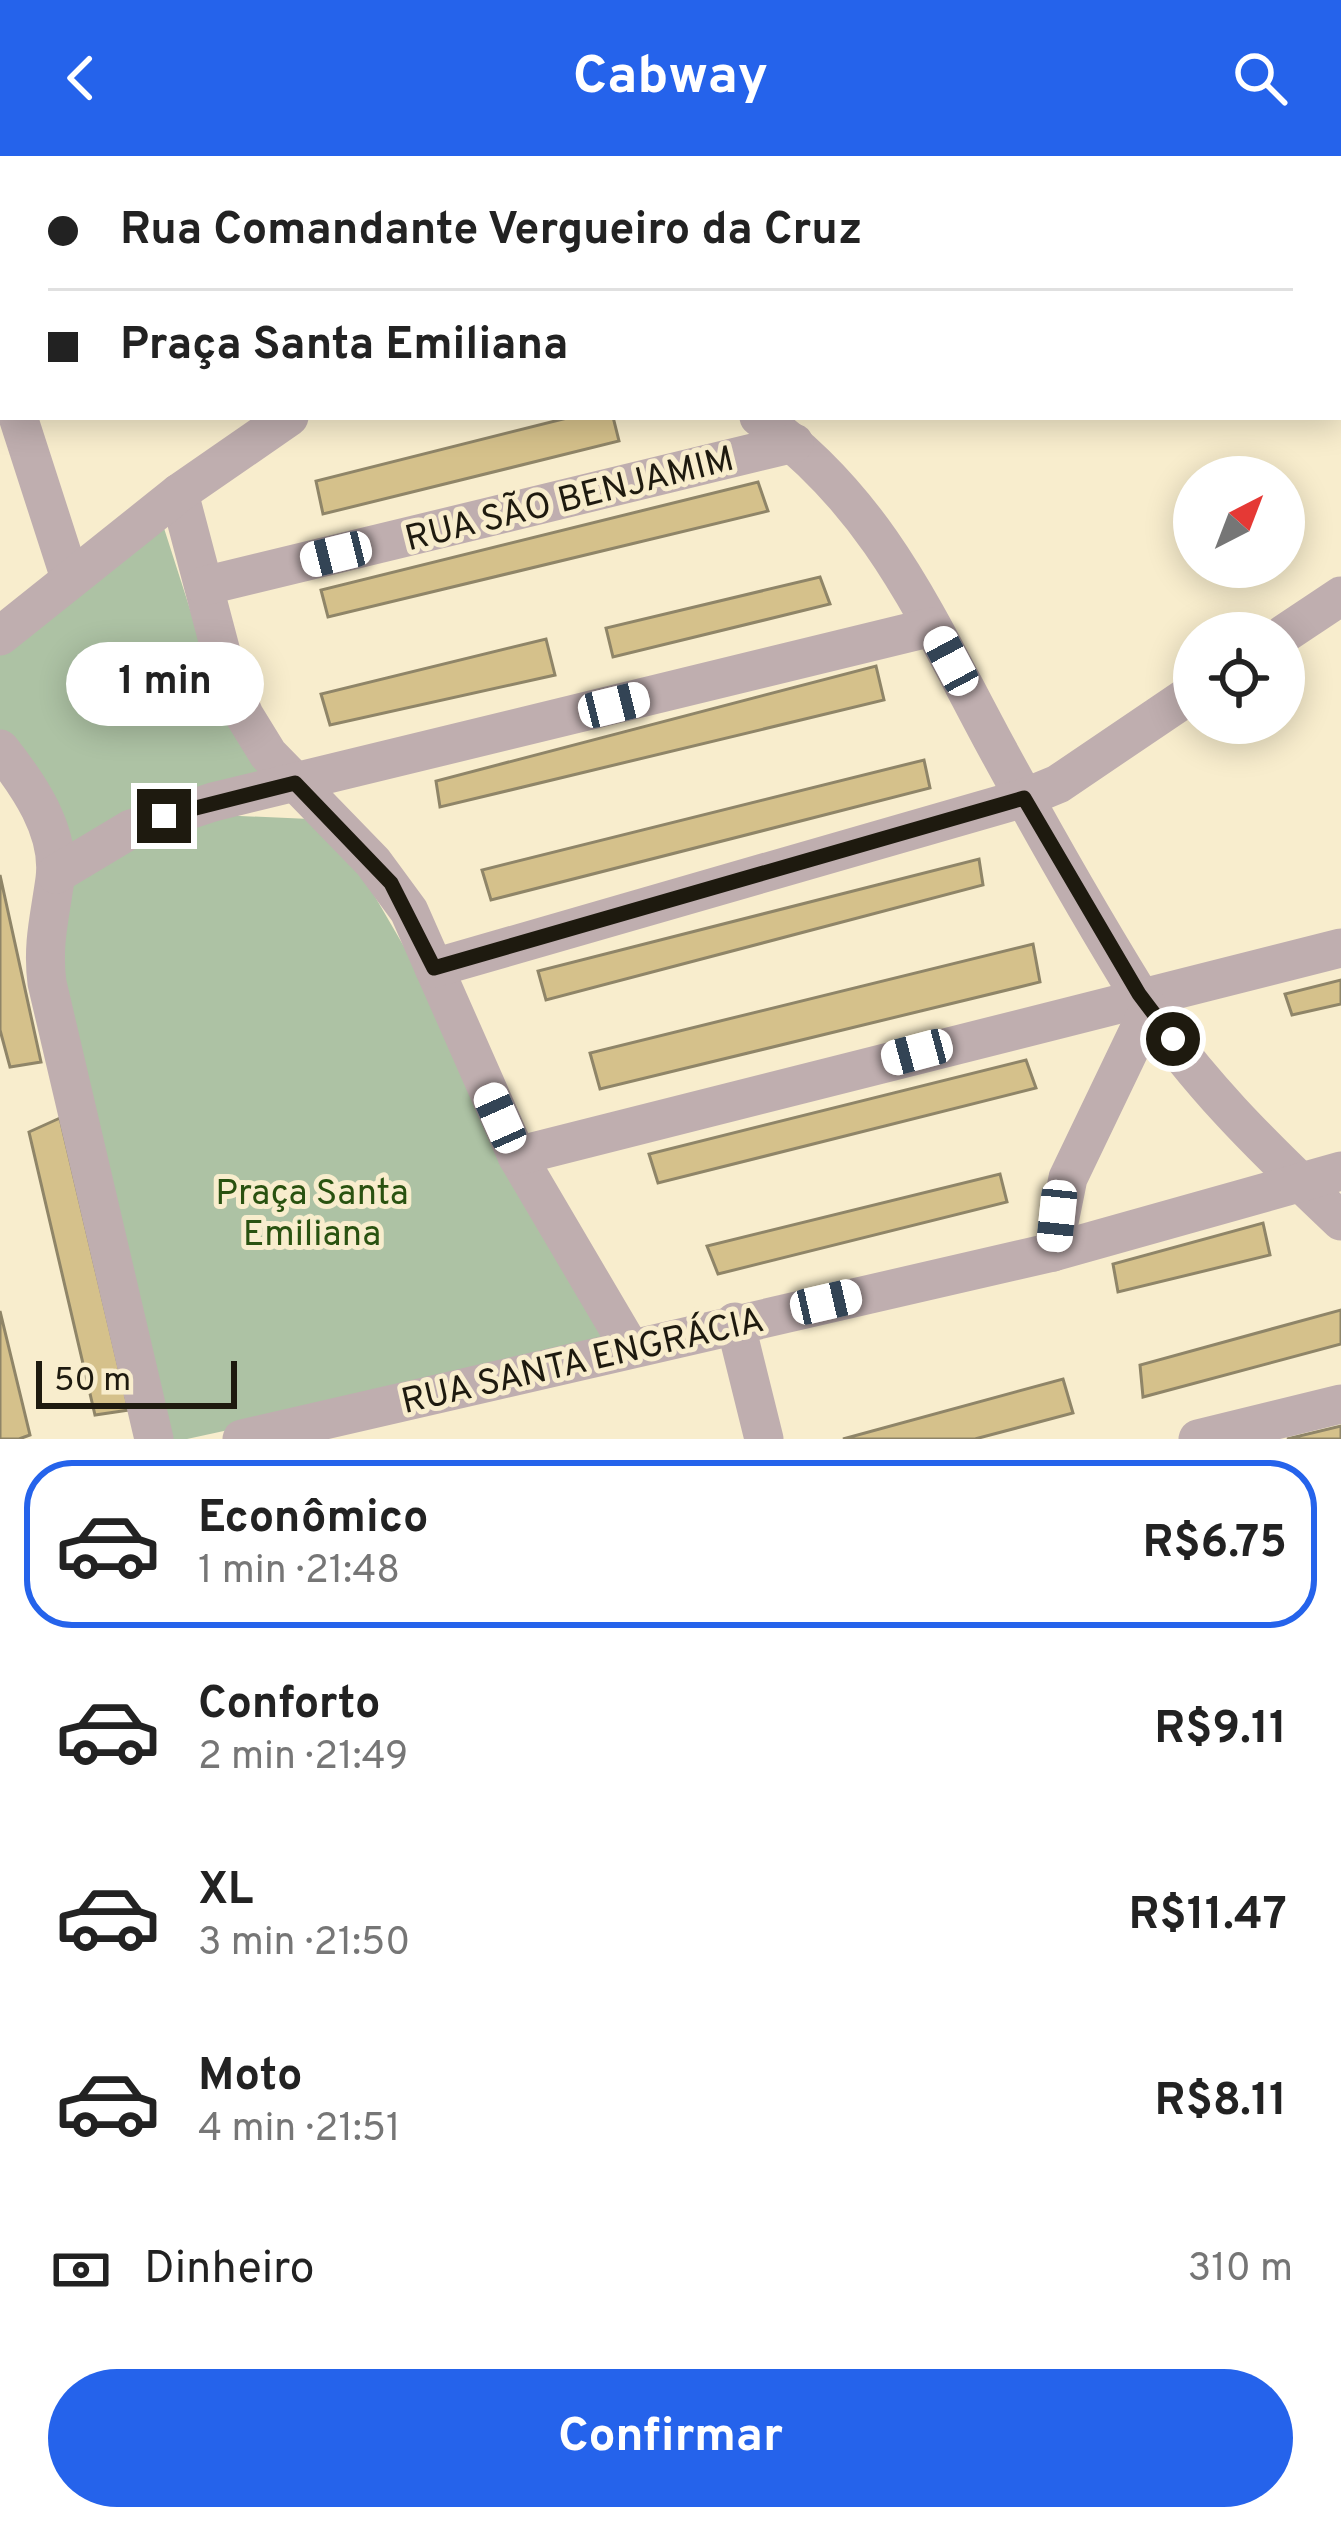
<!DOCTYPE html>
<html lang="pt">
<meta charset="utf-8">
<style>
:root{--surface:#fff;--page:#f2f2f2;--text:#222;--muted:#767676;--line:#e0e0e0;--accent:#2563eb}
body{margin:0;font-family:Overpass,sans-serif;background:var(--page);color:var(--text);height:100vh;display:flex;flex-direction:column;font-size:45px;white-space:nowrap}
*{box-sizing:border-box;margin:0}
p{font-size:39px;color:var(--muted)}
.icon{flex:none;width:66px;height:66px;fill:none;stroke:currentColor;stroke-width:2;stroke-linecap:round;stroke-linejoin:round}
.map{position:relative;height:1283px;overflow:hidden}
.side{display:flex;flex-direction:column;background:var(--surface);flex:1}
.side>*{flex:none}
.banner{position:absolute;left:0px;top:0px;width:1341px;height:264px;box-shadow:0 6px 30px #0003;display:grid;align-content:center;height:264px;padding:0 48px;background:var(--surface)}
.needle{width:78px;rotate:42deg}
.fabs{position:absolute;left:1173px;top:300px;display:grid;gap:24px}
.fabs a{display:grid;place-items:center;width:132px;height:132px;border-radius:50%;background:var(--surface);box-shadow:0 6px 30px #0003;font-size:60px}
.scale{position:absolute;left:36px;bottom:30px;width:201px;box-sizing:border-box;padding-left:12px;border:6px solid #1e1a0f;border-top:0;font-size:33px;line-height:42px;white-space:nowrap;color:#1e1a0f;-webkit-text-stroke:9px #f8edcd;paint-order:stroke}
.end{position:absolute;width:54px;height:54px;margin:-27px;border:15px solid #1e1a0f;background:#fff;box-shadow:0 0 0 6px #fff}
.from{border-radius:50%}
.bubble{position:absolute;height:84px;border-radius:42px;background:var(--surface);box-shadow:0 6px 30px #0003;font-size:39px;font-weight:700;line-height:84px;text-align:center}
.car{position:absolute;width:36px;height:72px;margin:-36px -18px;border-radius:15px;box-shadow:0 0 9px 3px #0007;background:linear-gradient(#fff 24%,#345 0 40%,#fff 0 76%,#345 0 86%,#fff 0)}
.banner b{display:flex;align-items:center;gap:42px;height:114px;font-size:45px}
.banner b+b{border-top:3px solid var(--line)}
.banner i{width:30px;height:30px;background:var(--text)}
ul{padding:21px 0 0;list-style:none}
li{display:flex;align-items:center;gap:36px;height:168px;margin:0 24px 18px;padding:0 24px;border:6px solid transparent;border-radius:48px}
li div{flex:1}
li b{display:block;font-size:45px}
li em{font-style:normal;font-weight:700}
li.active{border-color:var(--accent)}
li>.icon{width:108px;height:108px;stroke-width:1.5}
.pay{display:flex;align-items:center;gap:30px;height:132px;padding:0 48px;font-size:45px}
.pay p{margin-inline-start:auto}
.action{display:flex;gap:24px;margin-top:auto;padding:24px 48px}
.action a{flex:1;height:138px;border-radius:72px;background:var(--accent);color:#fff;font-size:48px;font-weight:700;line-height:138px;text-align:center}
header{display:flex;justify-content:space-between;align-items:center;height:156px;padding:0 48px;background:var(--accent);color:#fff;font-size:54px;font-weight:700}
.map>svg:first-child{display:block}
</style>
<header><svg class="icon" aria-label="back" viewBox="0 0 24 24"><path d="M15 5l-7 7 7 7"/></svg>Cabway<svg class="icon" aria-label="search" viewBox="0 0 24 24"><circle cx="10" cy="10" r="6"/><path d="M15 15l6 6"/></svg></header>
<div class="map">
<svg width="1341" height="1283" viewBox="0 0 1341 1283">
<rect width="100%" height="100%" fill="#f8edcd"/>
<g fill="#adc2a4">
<polygon points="162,366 214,528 271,620 56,706 0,583 0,489"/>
<polygon points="218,659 310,663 363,720 431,837 608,1192 187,1283 164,1283 48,791 64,724 134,682"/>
</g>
<g fill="#d5c18b" stroke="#8f8568" stroke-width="3">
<polygon points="571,261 613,261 619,285 323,358 316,325"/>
<polygon points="758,326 768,355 328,461 321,434"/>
<polygon points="820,421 830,448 613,501 606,472"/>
<polygon points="546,483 555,519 330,569 321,538"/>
<polygon points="876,510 884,544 440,651 436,625"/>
<polygon points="924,604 930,632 491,744 482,714"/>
<polygon points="979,703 983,729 546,844 538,815"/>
<polygon points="0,719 41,906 10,911 0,874"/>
<polygon points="1033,788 1040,826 600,933 590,897"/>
<polygon points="1341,824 1341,848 1292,859 1285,838"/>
<polygon points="1026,904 1036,932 658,1027 649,998"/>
<polygon points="60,962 129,1254 95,1259 29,976"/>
<polygon points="1000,1018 1007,1046 718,1118 707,1090"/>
<polygon points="1263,1067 1270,1099 1118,1136 1113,1108"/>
<polygon points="1341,1154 1341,1188 1143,1241 1140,1209"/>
<polygon points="0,1155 30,1279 19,1283 0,1283"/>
<polygon points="1063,1223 1073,1257 975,1283 843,1283"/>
<polygon points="1341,1270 1341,1283 1287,1283"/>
</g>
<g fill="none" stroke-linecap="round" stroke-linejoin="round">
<g stroke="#bfaeaf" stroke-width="39">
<polyline points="506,0 507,3"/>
<polyline points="359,3 369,0"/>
<polyline points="0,114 3,113"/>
<polyline points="0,202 3,211"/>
<polyline points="18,261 70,422"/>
<path d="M759,261C877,346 924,456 991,581C1037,666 1085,751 1136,834C1190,921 1267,995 1341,1065"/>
<polyline points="179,337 226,515 244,559 268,598 373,706 409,755 517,1000 630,1192"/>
<polyline points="204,430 794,287"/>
<polyline points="1284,478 1341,440"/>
<polyline points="0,480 179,337 289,261"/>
<path d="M0,593C28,628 61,675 55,723C50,760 42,788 47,827L154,1283"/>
<polyline points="56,718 131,673 213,646 932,471"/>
<polyline points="434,812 1024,642 1058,628 1194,536"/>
<polyline points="517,1000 1341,792"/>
<polyline points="1053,1096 1068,1022 1149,853"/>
<polyline points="735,1166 764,1283"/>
<polyline points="242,1283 1053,1096 1341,1015"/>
<polyline points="1198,1283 1341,1248"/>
</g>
</g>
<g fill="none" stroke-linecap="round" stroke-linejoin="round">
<polyline stroke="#1e1a0f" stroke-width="15" points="164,660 295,627 391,727 434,812 1024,642 1139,838 1173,883"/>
</g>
<g text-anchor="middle" stroke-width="10" stroke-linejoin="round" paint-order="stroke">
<g font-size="36" fill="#1e1a0f" stroke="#f8edcd">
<text transform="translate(569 341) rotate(-14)" y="13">RUA SÃO BENJAMIM</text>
<text transform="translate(582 1203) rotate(-13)" y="13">RUA SANTA ENGRÁCIA</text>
</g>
<g font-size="36" fill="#295210" stroke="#f8edcd">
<text x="312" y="1048">Praça Santa<tspan x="312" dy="41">Emiliana</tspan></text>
</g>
</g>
</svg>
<div class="fabs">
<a><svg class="needle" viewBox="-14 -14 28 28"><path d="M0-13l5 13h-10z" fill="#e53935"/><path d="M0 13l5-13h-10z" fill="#767676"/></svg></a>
<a><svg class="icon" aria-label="locate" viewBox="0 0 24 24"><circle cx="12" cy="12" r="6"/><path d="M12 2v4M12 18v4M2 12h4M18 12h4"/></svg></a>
</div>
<div class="scale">50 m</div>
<i class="end from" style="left:1173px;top:883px"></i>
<i class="end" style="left:164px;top:660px"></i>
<div class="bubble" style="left:66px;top:486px;width:198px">1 min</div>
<i class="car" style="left:336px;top:398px;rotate:256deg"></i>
<i class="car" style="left:951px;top:505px;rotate:332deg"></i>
<i class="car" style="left:614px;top:549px;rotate:76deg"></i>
<i class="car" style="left:917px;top:896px;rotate:255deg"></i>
<i class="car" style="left:500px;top:962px;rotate:336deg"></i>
<i class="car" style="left:1057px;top:1060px;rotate:186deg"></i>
<i class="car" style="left:826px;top:1146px;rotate:77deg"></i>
<div class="banner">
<b><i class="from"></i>Rua Comandante Vergueiro da Cruz</b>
<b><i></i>Praça Santa Emiliana</b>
</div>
</div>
<section class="side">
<ul>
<li class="active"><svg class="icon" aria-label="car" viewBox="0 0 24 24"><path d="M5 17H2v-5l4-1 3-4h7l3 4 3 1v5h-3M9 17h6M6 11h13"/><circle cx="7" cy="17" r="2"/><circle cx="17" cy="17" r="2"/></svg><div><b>Econômico</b><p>1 min · 21:48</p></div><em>R$6.75</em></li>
<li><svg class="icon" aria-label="car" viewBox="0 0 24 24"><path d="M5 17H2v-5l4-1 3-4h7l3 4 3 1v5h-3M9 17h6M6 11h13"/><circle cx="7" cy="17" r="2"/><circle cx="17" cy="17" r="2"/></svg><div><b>Conforto</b><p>2 min · 21:49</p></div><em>R$9.11</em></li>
<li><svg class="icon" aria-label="car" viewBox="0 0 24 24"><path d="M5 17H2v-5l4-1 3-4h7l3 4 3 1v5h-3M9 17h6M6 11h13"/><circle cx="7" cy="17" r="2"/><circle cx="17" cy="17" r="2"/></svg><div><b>XL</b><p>3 min · 21:50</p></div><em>R$11.47</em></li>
<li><svg class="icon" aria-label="car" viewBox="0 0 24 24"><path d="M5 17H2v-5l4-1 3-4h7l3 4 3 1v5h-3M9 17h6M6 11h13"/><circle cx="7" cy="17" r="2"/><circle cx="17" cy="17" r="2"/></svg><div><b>Moto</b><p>4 min · 21:51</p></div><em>R$8.11</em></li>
</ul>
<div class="pay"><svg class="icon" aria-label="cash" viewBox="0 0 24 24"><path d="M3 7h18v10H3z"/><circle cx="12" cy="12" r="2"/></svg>Dinheiro<p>310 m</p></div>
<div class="action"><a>Confirmar</a></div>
</section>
